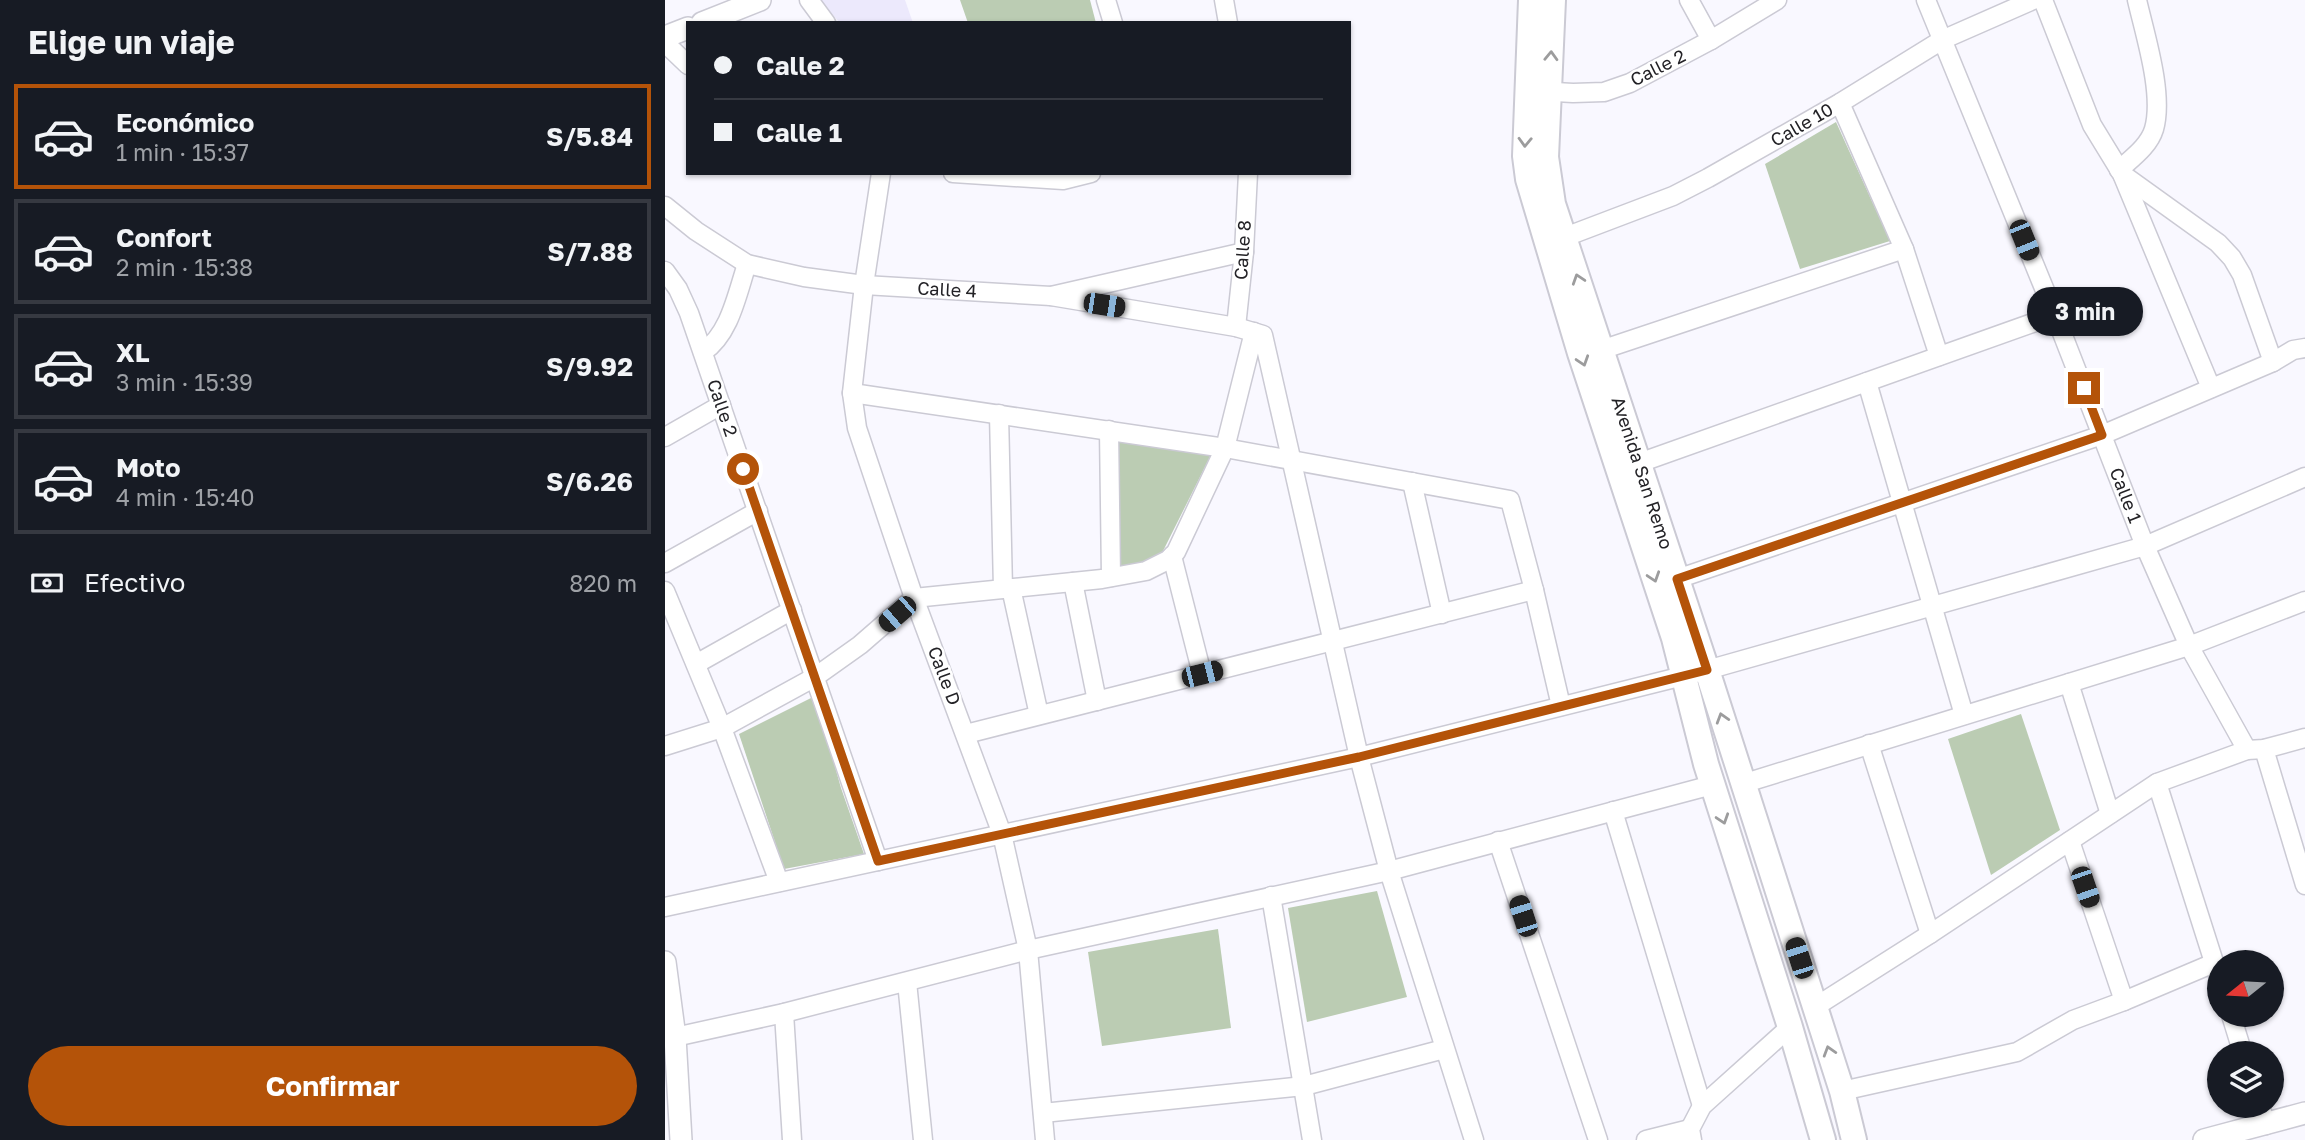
<!DOCTYPE html>
<html lang="es">
<meta charset="utf-8">
<style>
:root{--surface:#171b24;--page:#242831;--text:#f1f3f6;--muted:#9ea1a6;--line:#363941;--accent:#b45309}
body{margin:0;font-family:"Golos Text",sans-serif;background:var(--page);color:var(--text);height:100vh;display:flex;flex-direction:column;font-size:26px;white-space:nowrap}
*{box-sizing:border-box;margin:0}
p{font-size:23px;color:var(--muted)}
.icon{flex:none;width:38px;height:38px;fill:none;stroke:currentColor;stroke-width:2;stroke-linecap:round;stroke-linejoin:round}
.map{position:relative;flex:1;overflow:hidden}
.side{display:flex;flex-direction:column;background:var(--surface);width:665px}
.side>*{flex:none}
.hud{position:absolute;left:21px;top:21px;width:665px;height:154px;border-radius:0px;box-shadow:0 2px 5px #0004;display:grid;align-content:center;height:154px;padding:0 28px;background:var(--surface)}
.needle{width:46px;rotate:252deg}
.tools{position:absolute;left:1542px;top:950px;display:grid;gap:14px}
.tools a{display:grid;place-items:center;width:77px;height:77px;border-radius:50%;background:var(--surface);box-shadow:0 2px 5px #0004;font-size:35px}
.end{position:absolute;width:32px;height:32px;margin:-16px;border:9px solid #b45309;background:#fff;box-shadow:0 0 0 4px #fff}
.from{border-radius:50%}
.bubble{position:absolute;height:49px;border-radius:24px;background:var(--surface);box-shadow:0 2px 5px #0004;font-size:23px;font-weight:700;line-height:49px;text-align:center}
.car{position:absolute;width:21px;height:42px;margin:-21px -10px;border-radius:9px;box-shadow:0 0 5px 2px #0007;background:linear-gradient(#222 24%,#8ab4d8 0 40%,#222 0 76%,#8ab4d8 0 86%,#222 0)}
.hud b{display:flex;align-items:center;gap:24px;height:66px;font-size:26px}
.hud b+b{border-top:2px solid var(--line)}
.hud i{width:18px;height:18px;background:var(--text)}
ul{padding:0;list-style:none}
li{display:flex;align-items:center;gap:21px;height:105px;margin:0 14px 10px;padding:0 14px;border:4px solid var(--line);border-radius:0px}
li div{flex:1}
li b{display:block;font-size:26px}
li em{font-style:normal;font-weight:700}
li.current{border-color:var(--accent)}
li>.icon{width:63px;height:63px;stroke-width:1.5}
h2{padding:0 28px;font-size:32px;line-height:84px}
.pay{display:flex;align-items:center;gap:18px;height:77px;padding:0 28px;font-size:26px}
.pay p{margin-inline-start:auto}
.button{display:flex;gap:14px;margin-top:auto;padding:14px 28px}
.button a{flex:1;height:80px;border-radius:42px;background:var(--accent);color:#fff;font-size:28px;font-weight:700;line-height:80px;text-align:center}
main{display:flex;flex:1;min-height:0}
.map>svg:first-child{display:block}
</style>
<main>
<section class="side">
<h2>Elige un viaje</h2>
<ul>
<li class="current"><svg class="icon" aria-label="car" viewBox="0 0 24 24"><path d="M5 17H2v-5l4-1 3-4h7l3 4 3 1v5h-3M9 17h6M6 11h13"/><circle cx="7" cy="17" r="2"/><circle cx="17" cy="17" r="2"/></svg><div><b>Económico</b><p>1 min · 15:37</p></div><em>S/5.84</em></li>
<li><svg class="icon" aria-label="car" viewBox="0 0 24 24"><path d="M5 17H2v-5l4-1 3-4h7l3 4 3 1v5h-3M9 17h6M6 11h13"/><circle cx="7" cy="17" r="2"/><circle cx="17" cy="17" r="2"/></svg><div><b>Confort</b><p>2 min · 15:38</p></div><em>S/7.88</em></li>
<li><svg class="icon" aria-label="car" viewBox="0 0 24 24"><path d="M5 17H2v-5l4-1 3-4h7l3 4 3 1v5h-3M9 17h6M6 11h13"/><circle cx="7" cy="17" r="2"/><circle cx="17" cy="17" r="2"/></svg><div><b>XL</b><p>3 min · 15:39</p></div><em>S/9.92</em></li>
<li><svg class="icon" aria-label="car" viewBox="0 0 24 24"><path d="M5 17H2v-5l4-1 3-4h7l3 4 3 1v5h-3M9 17h6M6 11h13"/><circle cx="7" cy="17" r="2"/><circle cx="17" cy="17" r="2"/></svg><div><b>Moto</b><p>4 min · 15:40</p></div><em>S/6.26</em></li>
</ul>
<div class="pay"><svg class="icon" aria-label="cash" viewBox="0 0 24 24"><path d="M3 7h18v10H3z"/><circle cx="12" cy="12" r="2"/></svg>Efectivo<p>820 m</p></div>
<div class="button"><a>Confirmar</a></div>
</section>
<div class="map">
<svg width="1640" height="1140" viewBox="0 0 1640 1140">
<rect width="100%" height="100%" fill="#f9f8ff"/>
<polygon fill="#ece9fc" points="155,0 240,0 248,23 175,23"/>
<g fill="#bbccb3">
<polygon points="295,0 425,0 431,23 303,23"/>
<polygon points="1171,122 1225,241 1135,269 1100,164"/>
<polygon points="449,440 547,453 496,555 479,563 450,569"/>
<polygon points="150,696 176,788 199,854 119,869 74,734"/>
<polygon points="1356,714 1395,830 1326,875 1283,739"/>
<polygon points="712,891 742,997 642,1022 623,908"/>
<polygon points="553,929 566,1028 437,1046 423,952"/>
</g>
<g fill="none" stroke-linecap="round" stroke-linejoin="round">
<defs>
<g id="minor">
<polyline points="144,0 161,23"/>
<polyline points="441,0 448,23"/>
<polyline points="559,0 563,23"/>
<polyline points="1024,0 1046,40"/>
<path id="s1" d="M1261,0L1390,315L1480,546L1524,646L1582,750"/>
<polyline points="1378,0 1427,125 1457,174 1546,388"/>
<polyline points="0,43 23,65"/>
<polyline points="872,91 908,93 939,92 965,83 1046,40 1112,0"/>
<polyline points="1175,103 1239,249 1274,356"/>
<path d="M1454,170C1467,158 1484,146 1489,129C1499,94 1480,35 1472,0"/>
<polyline points="216,173 199,285 187,393 192,428 249,598 337,834 363,950 380,1140"/>
<polyline points="288,173 398,180 426,173"/>
<polyline points="1457,174 1553,243 1567,258 1577,275 1608,362"/>
<polyline points="0,206 31,231 82,264 139,277 199,285 386,296 579,252"/>
<polyline points="900,237 1008,196 1043,178 1175,103 1277,40 1368,0"/>
<polyline points="0,271 13,289 24,313 213,861"/>
<polyline points="386,296 571,327 598,335 694,757 724,871 809,1140"/>
<polyline points="571,327 579,252 583,173"/>
<polyline points="936,350 1239,249"/>
<path d="M38,352C65,334 72,294 82,264"/>
<polyline points="1202,382 1299,715"/>
<polyline points="187,393 560,448 845,500 869,590 896,706"/>
<polyline points="334,414 338,589"/>
<polyline points="444,430 446,577"/>
<polyline points="0,437 56,405"/>
<polyline points="974,463 1390,315"/>
<polyline points="747,482 777,614"/>
<polyline points="507,556 537,674"/>
<polyline points="0,563 93,511"/>
<polyline points="1012,579 1437,435 1608,362 1628,350 1640,348"/>
<polyline points="408,582 432,701"/>
<polyline points="346,588 374,715"/>
<polyline points="0,591 57,728 114,882"/>
<polyline points="31,664 127,610"/>
<polyline points="1404,683 1445,814"/>
<polyline points="301,734 869,590"/>
<polyline points="1204,744 1265,934"/>
<polyline points="0,746 57,728 150,677 195,645 249,598 437,579 481,571 503,560 511,552 560,448 589,332"/>
<polyline points="1599,749 1640,885"/>
<polyline points="1492,783 1554,978"/>
<polyline points="1077,784 1524,646 1640,601"/>
<polyline points="948,811 1037,1106"/>
<polyline points="833,841 933,1140"/>
<polyline points="1405,841 1459,1001"/>
<polyline points="606,896 647,1140"/>
<polyline points="0,907 694,757 1042,670 1480,546 1640,477"/>
<polyline points="242,982 258,1140"/>
<polyline points="1150,1007 1265,934 1492,783 1582,750 1599,749 1640,738"/>
<polyline points="119,1013 127,1140"/>
<polyline points="1566,1015 1578,1054"/>
<polyline points="10,1037 119,1013 363,950 724,871 1047,785"/>
<polyline points="1177,1091 1352,1052 1408,1020 1459,1001 1549,963"/>
<polyline points="1595,1106 1601,1125"/>
<polyline points="378,1113 639,1086 779,1049"/>
<polyline points="981,1140 1025,1129"/>
<polyline points="1027,1140 1025,1129 1037,1106 1125,1027"/>
</g>
<g id="tertiary">
<polyline points="37,23 95,0"/>
<polyline points="0,37 23,28"/>
<polyline points="0,962 10,1037 16,1140"/>
<polyline points="1539,1140 1640,1113"/>
</g>
<g id="secondary">
<polyline points="866,0 860,156 863,179 915,353 1009,638 1041,764 1125,1027 1158,1140"/>
<path id="s2" d="M888,0L881,157L888,204L1042,670L1177,1091L1189,1140"/>
</g>
</defs>
<use href="#minor" stroke="#cbcad4" stroke-width="21"/>
<use href="#tertiary" stroke="#cbcad4" stroke-width="24"/>
<use href="#secondary" stroke="#cbcad4" stroke-width="28"/>
<use href="#minor" stroke="#fff" stroke-width="18"/>
<use href="#tertiary" stroke="#fff" stroke-width="21"/>
<use href="#secondary" stroke="#fff" stroke-width="24"/>
</g>
<defs><path id="oneway-chevron" d="M-2-3.5L2.5 0L-2 3.5" fill="none" stroke-width="1.6" stroke-linecap="round" stroke-linejoin="round" transform="scale(1.75)"/></defs>
<g stroke="#9c9c9d">
<use href="#oneway-chevron" transform="translate(886 56) rotate(-88)"/>
<use href="#oneway-chevron" transform="translate(860 142) rotate(92)"/>
<use href="#oneway-chevron" transform="translate(913 279) rotate(-108)"/>
<use href="#oneway-chevron" transform="translate(918 361) rotate(72)"/>
<use href="#oneway-chevron" transform="translate(989 577) rotate(72)"/>
<use href="#oneway-chevron" transform="translate(1057 718) rotate(-107)"/>
<use href="#oneway-chevron" transform="translate(1058 819) rotate(72)"/>
<use href="#oneway-chevron" transform="translate(1164 1051) rotate(-107)"/>
</g>
<g fill="none" stroke-linecap="round" stroke-linejoin="round">
<polyline stroke="#b45309" stroke-width="9" points="78,469 213,861 694,757 1042,670 1012,579 1437,435 1419,388"/>
</g>
<g text-anchor="middle" stroke-width="5" stroke-linejoin="round" paint-order="stroke">
<g font-size="18" fill="#232226" stroke="#fff">
<text transform="translate(993 68) rotate(-27)" y="6">Calle 2</text>
<text transform="translate(1137 125) rotate(-30)" y="6">Calle 10</text>
<text transform="translate(578 250) rotate(-86)" y="6">Calle 8</text>
<text transform="translate(282 290) rotate(3)" y="6">Calle 4</text>
<text transform="translate(57 408) rotate(71)" y="6">Calle 2</text>
<text dy="6" stroke="none"><textPath href="#s2" startOffset="488">Avenida San Remo</textPath></text>
<text dy="6" stroke="none"><textPath href="#s1" startOffset="534">Calle 1</textPath></text>
<text transform="translate(279 676) rotate(69)" y="6">Calle D</text>
</g>
</g>
</svg>
<div class="tools">
<a><svg class="needle" viewBox="-14 -14 28 28"><path d="M0-13l5 13h-10z" fill="#e53935"/><path d="M0 13l5-13h-10z" fill="#9ea1a6"/></svg></a>
<a><svg class="icon" aria-label="layers" viewBox="0 0 24 24"><path d="M12 4l9 5-9 5-9-5zM3 14l9 5 9-5"/></svg></a>
</div>
<i class="end from" style="left:78px;top:469px"></i>
<i class="end" style="left:1419px;top:388px"></i>
<div class="bubble" style="left:1362px;top:287px;width:116px">3 min</div>
<i class="car" style="left:1359px;top:240px;rotate:158deg"></i>
<i class="car" style="left:439px;top:305px;rotate:99deg"></i>
<i class="car" style="left:232px;top:614px;rotate:229deg"></i>
<i class="car" style="left:537px;top:674px;rotate:76deg"></i>
<i class="car" style="left:1420px;top:887px;rotate:161deg"></i>
<i class="car" style="left:858px;top:916px;rotate:342deg"></i>
<i class="car" style="left:1134px;top:958px;rotate:342deg"></i>
<div class="hud">
<b><i class="from"></i>Calle 2</b>
<b><i></i>Calle 1</b>
</div>
</div>
</main>
